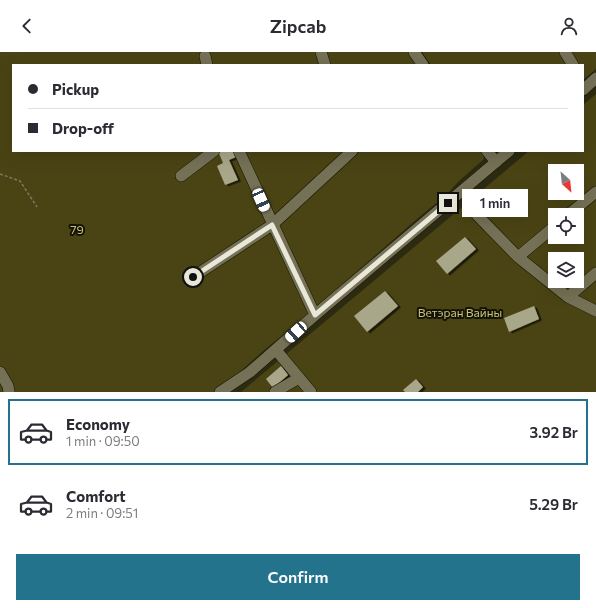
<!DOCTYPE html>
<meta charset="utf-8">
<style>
:root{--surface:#fff;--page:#f7f7f7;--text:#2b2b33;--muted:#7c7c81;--line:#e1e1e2;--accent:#23738d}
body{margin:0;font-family:Commissioner,sans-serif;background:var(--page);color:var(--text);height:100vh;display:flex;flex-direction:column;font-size:15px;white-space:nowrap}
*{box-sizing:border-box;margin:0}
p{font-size:13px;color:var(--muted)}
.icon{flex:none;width:22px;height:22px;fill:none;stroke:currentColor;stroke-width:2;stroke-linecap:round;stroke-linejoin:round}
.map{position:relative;height:340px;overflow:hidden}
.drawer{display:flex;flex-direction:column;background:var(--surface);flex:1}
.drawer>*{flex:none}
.top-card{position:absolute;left:12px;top:12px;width:572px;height:88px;border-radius:0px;box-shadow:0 4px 16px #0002;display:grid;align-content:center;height:88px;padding:0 16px;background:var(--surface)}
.needle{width:26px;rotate:153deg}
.buttons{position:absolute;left:548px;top:112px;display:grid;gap:8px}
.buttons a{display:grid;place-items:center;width:36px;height:36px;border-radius:0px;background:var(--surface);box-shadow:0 4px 16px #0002;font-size:20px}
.end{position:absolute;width:18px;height:18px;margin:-9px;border:5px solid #e8e7d8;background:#111;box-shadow:0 0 0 2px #111}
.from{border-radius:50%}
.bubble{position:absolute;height:28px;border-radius:0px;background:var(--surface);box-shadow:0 4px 16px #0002;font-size:13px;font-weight:600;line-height:28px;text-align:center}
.car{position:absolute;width:12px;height:24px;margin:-12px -6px;border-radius:5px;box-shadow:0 0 3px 1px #0007;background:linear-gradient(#fff 24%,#345 0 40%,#fff 0 76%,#345 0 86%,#fff 0)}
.top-card b{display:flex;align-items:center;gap:14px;height:38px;font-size:15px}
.top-card b+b{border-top:1px solid var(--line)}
.top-card i{width:10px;height:10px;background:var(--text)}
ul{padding:7px 0 0;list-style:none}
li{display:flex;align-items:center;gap:12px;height:66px;margin:0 8px 6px;padding:0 8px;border:2px solid transparent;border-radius:0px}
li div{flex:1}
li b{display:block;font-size:15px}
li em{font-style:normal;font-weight:600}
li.on{border-color:var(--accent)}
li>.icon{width:36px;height:36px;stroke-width:1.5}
.primary-button{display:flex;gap:8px;margin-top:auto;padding:8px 16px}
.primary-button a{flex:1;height:46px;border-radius:0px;background:var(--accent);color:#fff;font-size:16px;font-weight:600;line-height:46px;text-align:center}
header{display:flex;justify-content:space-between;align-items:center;height:52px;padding:0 16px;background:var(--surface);font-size:18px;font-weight:600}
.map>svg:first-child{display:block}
</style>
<header><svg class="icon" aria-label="back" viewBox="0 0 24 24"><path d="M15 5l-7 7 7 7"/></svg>Zipcab<svg class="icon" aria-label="person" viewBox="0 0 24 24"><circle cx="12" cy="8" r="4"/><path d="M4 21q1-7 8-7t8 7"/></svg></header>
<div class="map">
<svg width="596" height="340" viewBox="0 0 596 340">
<defs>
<filter id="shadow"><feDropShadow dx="3" dy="1.5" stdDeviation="0" flood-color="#0009"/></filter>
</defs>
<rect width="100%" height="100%" fill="#2d2a12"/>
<g fill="#4a4414" fill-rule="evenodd">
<polygon points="0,0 410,0 418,13 13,13 13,99 482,99 484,107 460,128 445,144 418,166 299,270 263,299 232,327 213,340 0,340"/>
<polygon points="422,0 596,0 596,17 583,28 583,13 431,13"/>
<path d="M596,42V340H241L529,99H583V53ZM555,119H577V141H555ZM555,163H577V185H555ZM555,207H577V229H555Z"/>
</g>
<g fill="#a9a78a" filter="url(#shadow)">
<polygon points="218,99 234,99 236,105 229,108 238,128 225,133 217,114 223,111"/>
<polygon points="465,185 476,197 447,222 436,209"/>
<polygon points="385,239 398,254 367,280 354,264"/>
<polygon points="534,254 539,267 509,280 504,266"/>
<polygon points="281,314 288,323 273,336 266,327"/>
<polygon points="416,327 423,335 418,340 405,340 403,338"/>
</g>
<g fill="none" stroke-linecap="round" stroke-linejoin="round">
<defs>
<g id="minor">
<polyline points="321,0 325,13"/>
<polyline points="414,0 423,13"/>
<polyline points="565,0 573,13"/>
<polyline points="205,4 207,13"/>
<polyline points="583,38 596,26"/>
<polyline points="239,99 315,263"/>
<polyline points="487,99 496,110"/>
<polyline points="181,124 214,99"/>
<polyline points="477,163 518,205 568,245 596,259"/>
<polyline points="568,163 596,140"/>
<polyline points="518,205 555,174"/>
<polyline points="193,225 272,173 352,99"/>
<polyline points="568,245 596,221"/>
<polyline points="276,298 311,340"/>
<polyline points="0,320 8,334 9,340"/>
<polyline points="220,340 250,320 315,263 509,99"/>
<polyline points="275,340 299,326"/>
</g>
</defs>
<use href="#minor" stroke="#161300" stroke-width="12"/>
<polyline stroke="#7b7965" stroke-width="1.5" stroke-dasharray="3 2" stroke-linecap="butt" points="0,122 20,129 37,155"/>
<use href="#minor" stroke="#747156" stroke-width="11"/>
</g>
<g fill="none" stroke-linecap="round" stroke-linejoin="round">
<polyline stroke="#e8e7d8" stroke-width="5" points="193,225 272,173 315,263 448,151"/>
</g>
<g text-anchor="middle" stroke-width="4" stroke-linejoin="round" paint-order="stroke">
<g font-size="12" fill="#cac172" stroke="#141308">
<text x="77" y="182">79</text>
<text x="460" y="265">Ветэран Вайны</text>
</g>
</g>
</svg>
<div class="buttons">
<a><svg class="needle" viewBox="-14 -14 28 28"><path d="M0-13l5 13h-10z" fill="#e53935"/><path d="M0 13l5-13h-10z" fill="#7c7c81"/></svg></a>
<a><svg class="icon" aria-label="locate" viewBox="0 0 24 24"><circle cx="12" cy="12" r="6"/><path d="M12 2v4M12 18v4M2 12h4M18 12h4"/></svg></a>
<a><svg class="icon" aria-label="layers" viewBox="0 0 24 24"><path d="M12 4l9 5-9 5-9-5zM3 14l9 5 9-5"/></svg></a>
</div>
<i class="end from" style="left:193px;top:225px"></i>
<i class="end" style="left:448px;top:151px"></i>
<div class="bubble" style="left:462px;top:137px;width:66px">1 min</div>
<i class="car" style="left:261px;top:148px;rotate:156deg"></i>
<i class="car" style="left:296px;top:280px;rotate:228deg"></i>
<div class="top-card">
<b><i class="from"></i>Pickup</b>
<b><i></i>Drop-off</b>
</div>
</div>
<section class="drawer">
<ul>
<li class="on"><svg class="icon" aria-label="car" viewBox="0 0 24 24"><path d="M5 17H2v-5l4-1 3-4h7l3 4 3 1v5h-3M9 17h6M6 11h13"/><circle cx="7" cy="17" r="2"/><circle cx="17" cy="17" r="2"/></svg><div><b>Economy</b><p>1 min · 09:50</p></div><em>3.92 Br</em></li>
<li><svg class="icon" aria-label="car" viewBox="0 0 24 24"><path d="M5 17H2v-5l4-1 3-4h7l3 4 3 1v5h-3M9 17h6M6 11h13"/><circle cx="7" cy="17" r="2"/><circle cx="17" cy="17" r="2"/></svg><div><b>Comfort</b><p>2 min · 09:51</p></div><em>5.29 Br</em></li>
</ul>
<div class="primary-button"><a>Confirm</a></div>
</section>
